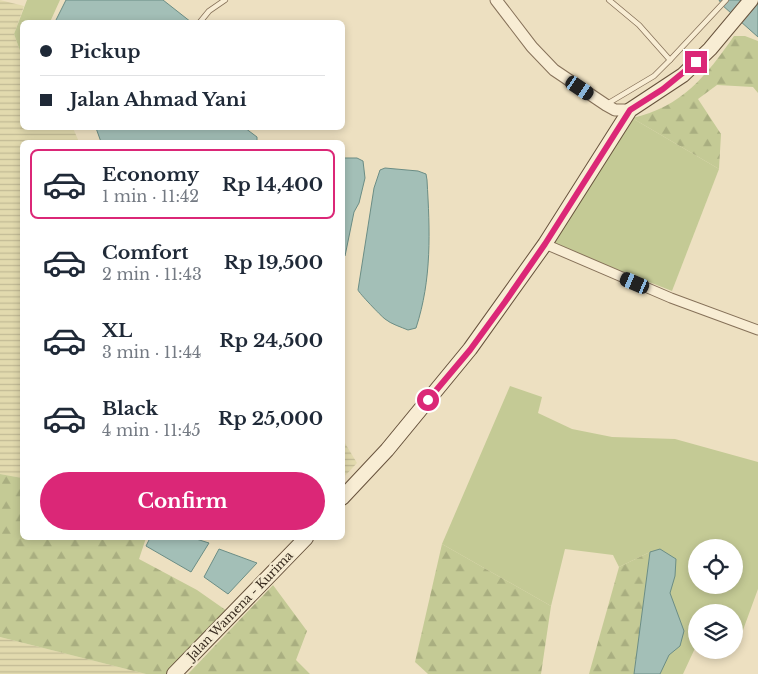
<!DOCTYPE html>
<meta charset="utf-8">
<style>
:root{--surface:#fff;--page:#f2f2f3;--text:#1f2937;--muted:#747a83;--line:#e0e1e3;--accent:#db2777}
body{margin:0;font-family:"Libre Baskerville",serif;background:var(--page);color:var(--text);height:100vh;display:flex;flex-direction:column;font-size:19px;white-space:nowrap}
*{box-sizing:border-box;margin:0}
p{font-size:16px;color:var(--muted)}
.icon{flex:none;width:28px;height:28px;fill:none;stroke:currentColor;stroke-width:2;stroke-linecap:round;stroke-linejoin:round}
.map{position:relative;flex:1;overflow:hidden}
.sheet{position:absolute;left:20px;top:140px;width:325px;height:400px;display:flex;flex-direction:column;background:var(--surface);border-radius:8px;box-shadow:0 2px 8px #0003}
.sheet>*{flex:none}
.hud{position:absolute;left:20px;top:20px;width:325px;height:110px;border-radius:8px;box-shadow:0 2px 8px #0003;display:grid;align-content:center;height:110px;padding:0 20px;background:var(--surface)}
.buttons{position:absolute;left:688px;top:539px;display:grid;gap:10px}
.buttons a{display:grid;place-items:center;width:55px;height:55px;border-radius:50%;background:var(--surface);box-shadow:0 2px 8px #0003;font-size:25px}
.end{position:absolute;width:22px;height:22px;margin:-11px;border:6px solid #db2777;background:#fff;box-shadow:0 0 0 2px #fff}
.from{border-radius:50%}
.car{position:absolute;width:15px;height:30px;margin:-15px -8px;border-radius:6px;box-shadow:0 0 4px 1px #0007;background:linear-gradient(#222 24%,#8ab4d8 0 40%,#222 0 76%,#8ab4d8 0 86%,#222 0)}
.hud b{display:flex;align-items:center;gap:18px;height:48px;font-size:19px}
.hud b+b{border-top:1px solid var(--line)}
.hud i{width:12px;height:12px;background:var(--text)}
ul{padding:9px 0 0;list-style:none}
li{display:flex;align-items:center;gap:15px;height:70px;margin:0 10px 8px;padding:0 10px;border:2px solid transparent;border-radius:8px}
li div{flex:1}
li b{display:block;font-size:19px}
li em{font-style:normal;font-weight:700}
li.current{border-color:var(--accent)}
li>.icon{width:45px;height:45px;stroke-width:1.5}
.button{display:flex;gap:10px;margin-top:auto;padding:10px 20px}
.button a{flex:1;height:58px;border-radius:30px;background:var(--accent);color:#fff;font-size:20px;font-weight:700;line-height:58px;text-align:center}
.map>svg:first-child{display:block}
</style>
<div class="map">
<svg width="758" height="674" viewBox="0 0 758 674">
<defs>
<pattern id="farmland-rules" width="6" height="5" patternUnits="userSpaceOnUse" patternTransform="scale(1.25)"><rect width="6" height="5" fill="#e2daae"/><path d="M0 2.5h6" fill="none" stroke="#c2bb95"/></pattern>
<pattern id="forest-firs" width="22" height="20" patternUnits="userSpaceOnUse" patternTransform="scale(1.25)"><rect width="22" height="20" fill="#c4ca95"/><path d="M5 1l3.5 6h-7zM16 11l3.5 6h-7z" fill="#a9ae80"/></pattern>
</defs>
<rect width="100%" height="100%" fill="#ede0c1"/>
<g fill="url(#farmland-rules)">
<polygon points="0,0 24,6 14,34 22,56 22,128 73,128 79,142 22,142 22,478 0,474"/>
<polygon points="343,440 357,463 343,478 342,478"/>
<polygon points="0,637 146,674 0,674"/>
</g>
<g fill="#c4ca95" fill-rule="evenodd">
<polygon points="27,0 60,0 50,22 22,22 22,56 14,34"/>
<polygon points="632,118 719,169 672,291 550,243"/>
<path d="M510,386L542,397L538,413L572,429L612,437L675,439L758,462V589L743,630L734,626V612H696V646L683,674H634L650,552L619,567L613,555L565,549L551,606L442,544ZM696,548H734V585H696Z"/>
</g>
<g fill="url(#forest-firs)">
<path d="M734,36H745L758,41V93L753,87L717,85L698,99L721,134L719,169L632,118C682,107 706,76 734,36Z"/>
<polygon points="0,474 22,478 22,538 146,538 139,559 197,590 227,611 168,674 146,674 0,637"/>
<polygon points="442,544 551,606 541,674 428,674 415,662"/>
<polygon points="650,552 634,674 589,674 619,567"/>
<polygon points="273,585 307,631 296,660 310,674 188,674"/>
</g>
<g fill="#a3bfb7" stroke="#6b8d85">
<polygon points="66,0 163,0 191,22 55,22"/>
<polygon points="719,0 758,0 758,37 722,5"/>
<polygon points="96,128 245,128 257,137 257,142 101,142"/>
<polygon points="343,158 357,158 363,161 365,178 359,203 354,212 345,256 343,258"/>
<path d="M385,168L418,171L426,174L427,180C430,231 432,279 416,328L408,330C401,327 391,324 385,319C381,316 359,293 358,290L374,188L380,170Z"/>
<polygon points="150,538 193,538 209,543 191,572 146,546"/>
<polygon points="219,549 257,563 228,594 204,577"/>
<polygon points="660,549 676,559 675,576 670,593 684,631 680,646 669,655 660,674 634,674 650,552"/>
</g>
<g fill="none" stroke-linecap="round" stroke-linejoin="round">
<defs>
<g id="service">
<polyline points="200,22 209,11 225,0"/>
<polyline points="670,60 726,0"/>
<polyline points="607,104 654,76 670,60 639,25 609,0"/>
</g>
<polyline id="minor" points="545,244 671,298 758,330"/>
<polyline id="tertiary" points="496,0 532,47 554,70 606,105 615,110 630,110"/>
<g id="secondary">
<polyline points="342,498 387,450 470,349 545,244 630,110 683,75 710,49 751,0"/>
<polyline points="174,674 306,538"/>
</g>
</defs>
<use href="#service" stroke="#867159" stroke-width="6"/>
<use href="#minor" stroke="#867159" stroke-width="11"/>
<use href="#tertiary" stroke="#867159" stroke-width="13"/>
<use href="#secondary" stroke="#67523c" stroke-width="16"/>
<use href="#service" stroke="#f8edd4" stroke-width="4.5"/>
<use href="#minor" stroke="#f8edd4" stroke-width="9"/>
<use href="#tertiary" stroke="#f8edd4" stroke-width="11"/>
<use href="#secondary" stroke="#f8edd4" stroke-width="14"/>
</g>
<g fill="none" stroke-linecap="round" stroke-linejoin="round">
<polyline stroke="#db2777" stroke-width="6" points="428,400 470,350 505,302 545,244 630,110 663,89 696,62"/>
</g>
<g text-anchor="middle" stroke-width="4.5" stroke-linejoin="round" paint-order="stroke">
<g font-size="12" fill="#36291d" stroke="#f4ead0">
<text transform="translate(240 606) rotate(-46)" y="4">Jalan Wamena - Kurima</text>
</g>
</g>
</svg>
<div class="buttons">
<a><svg class="icon" aria-label="locate" viewBox="0 0 24 24"><circle cx="12" cy="12" r="6"/><path d="M12 2v4M12 18v4M2 12h4M18 12h4"/></svg></a>
<a><svg class="icon" aria-label="layers" viewBox="0 0 24 24"><path d="M12 4l9 5-9 5-9-5zM3 14l9 5 9-5"/></svg></a>
</div>
<i class="end from" style="left:428px;top:400px"></i>
<i class="end" style="left:696px;top:62px"></i>
<i class="car" style="left:580px;top:88px;rotate:124deg"></i>
<i class="car" style="left:635px;top:283px;rotate:293deg"></i>
<div class="hud">
<b><i class="from"></i>Pickup</b>
<b><i></i>Jalan Ahmad Yani</b>
</div>
<section class="sheet">
<ul>
<li class="current"><svg class="icon" aria-label="car" viewBox="0 0 24 24"><path d="M5 17H2v-5l4-1 3-4h7l3 4 3 1v5h-3M9 17h6M6 11h13"/><circle cx="7" cy="17" r="2"/><circle cx="17" cy="17" r="2"/></svg><div><b>Economy</b><p>1 min · 11:42</p></div><em>Rp 14,400</em></li>
<li><svg class="icon" aria-label="car" viewBox="0 0 24 24"><path d="M5 17H2v-5l4-1 3-4h7l3 4 3 1v5h-3M9 17h6M6 11h13"/><circle cx="7" cy="17" r="2"/><circle cx="17" cy="17" r="2"/></svg><div><b>Comfort</b><p>2 min · 11:43</p></div><em>Rp 19,500</em></li>
<li><svg class="icon" aria-label="car" viewBox="0 0 24 24"><path d="M5 17H2v-5l4-1 3-4h7l3 4 3 1v5h-3M9 17h6M6 11h13"/><circle cx="7" cy="17" r="2"/><circle cx="17" cy="17" r="2"/></svg><div><b>XL</b><p>3 min · 11:44</p></div><em>Rp 24,500</em></li>
<li><svg class="icon" aria-label="car" viewBox="0 0 24 24"><path d="M5 17H2v-5l4-1 3-4h7l3 4 3 1v5h-3M9 17h6M6 11h13"/><circle cx="7" cy="17" r="2"/><circle cx="17" cy="17" r="2"/></svg><div><b>Black</b><p>4 min · 11:45</p></div><em>Rp 25,000</em></li>
</ul>
<div class="button"><a>Confirm</a></div>
</section>
</div>
